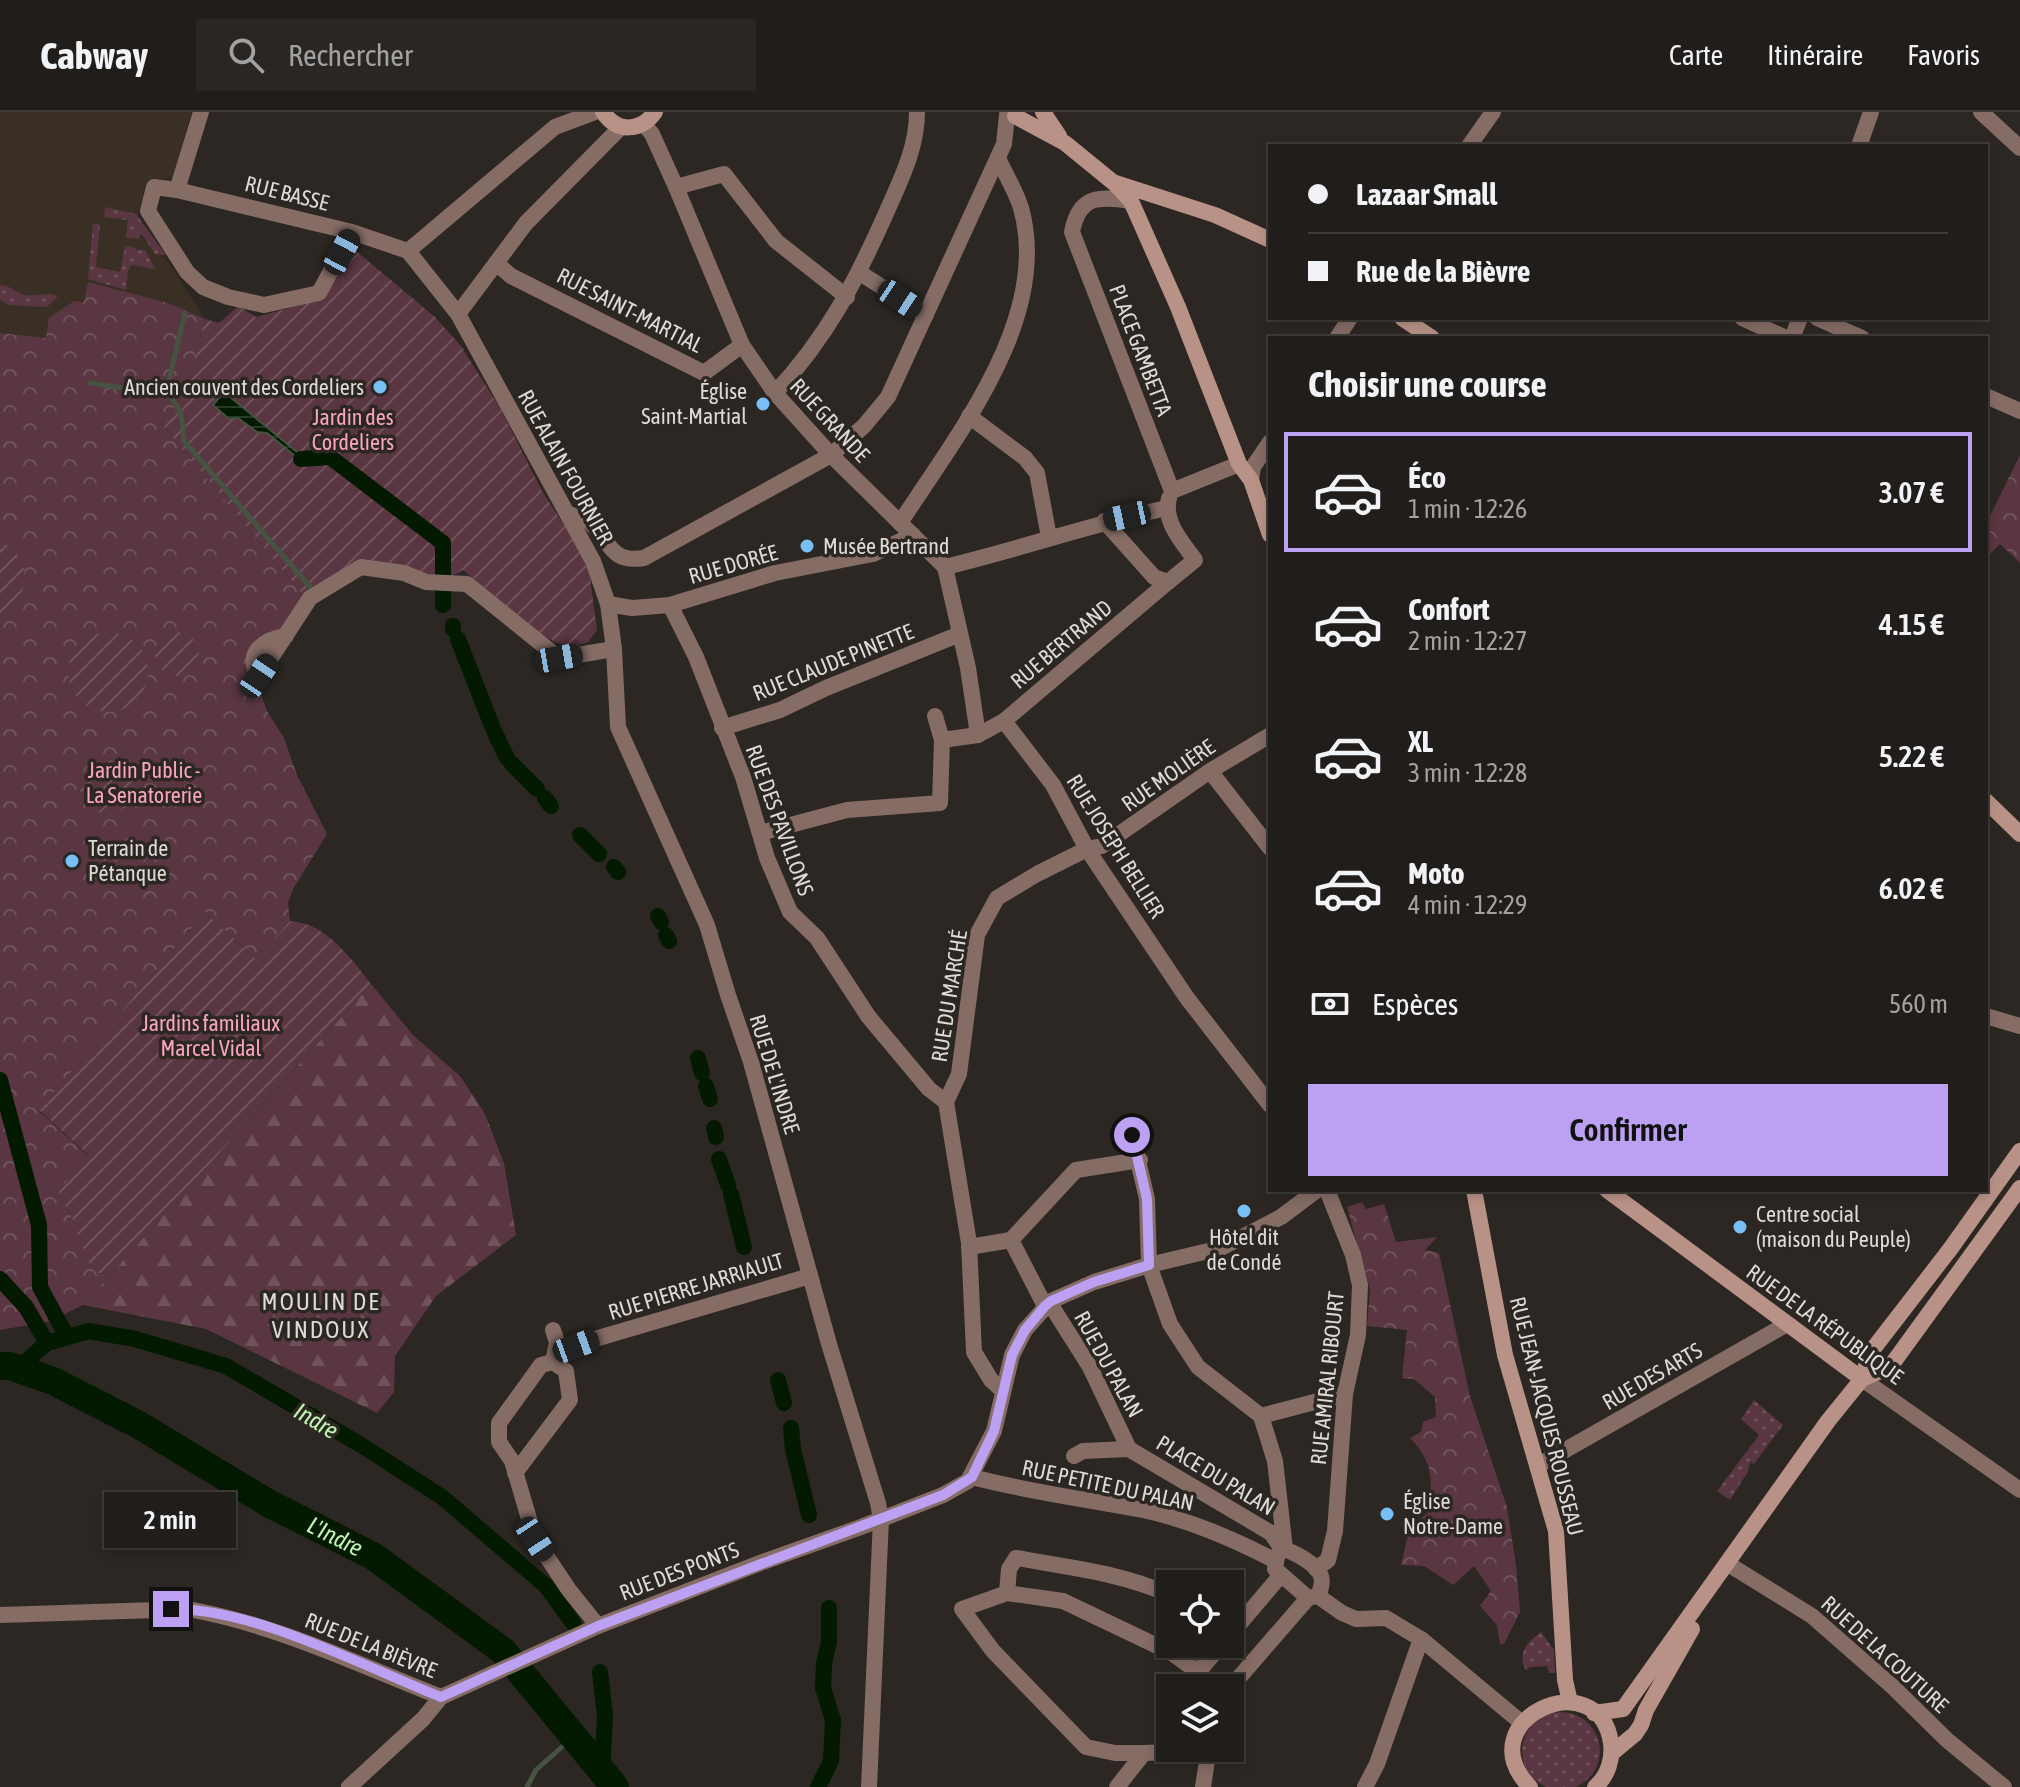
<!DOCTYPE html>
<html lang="fr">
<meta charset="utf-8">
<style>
:root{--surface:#211d1a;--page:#292623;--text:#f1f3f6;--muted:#a2a2a2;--line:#3e3b39;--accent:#bca0f2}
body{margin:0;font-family:"Asap Condensed",sans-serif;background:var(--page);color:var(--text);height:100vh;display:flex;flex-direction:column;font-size:30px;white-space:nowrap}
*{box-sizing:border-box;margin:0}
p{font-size:26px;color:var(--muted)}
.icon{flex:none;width:44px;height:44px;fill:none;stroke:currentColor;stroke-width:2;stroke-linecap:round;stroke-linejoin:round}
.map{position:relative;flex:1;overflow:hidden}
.side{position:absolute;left:1268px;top:224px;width:720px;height:856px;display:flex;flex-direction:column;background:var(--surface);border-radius:0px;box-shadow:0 4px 12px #0003,0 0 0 2px var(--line)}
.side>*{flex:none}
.hud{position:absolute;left:1268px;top:32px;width:720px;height:176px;border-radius:0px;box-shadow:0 4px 12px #0003,0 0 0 2px var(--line);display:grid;align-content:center;height:176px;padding:0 40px;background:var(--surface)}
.buttons{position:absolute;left:1156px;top:1458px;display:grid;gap:16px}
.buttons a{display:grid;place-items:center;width:88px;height:88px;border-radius:0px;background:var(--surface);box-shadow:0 4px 12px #0003,0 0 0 2px var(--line);font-size:40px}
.end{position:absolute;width:36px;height:36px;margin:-18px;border:10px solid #bca0f2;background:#111;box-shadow:0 0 0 4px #111}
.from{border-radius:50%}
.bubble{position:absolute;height:56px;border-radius:0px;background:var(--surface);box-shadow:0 4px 12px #0003,0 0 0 2px var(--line);font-size:26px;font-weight:600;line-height:56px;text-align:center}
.car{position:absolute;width:24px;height:48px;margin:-24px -12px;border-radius:10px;box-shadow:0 0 6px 2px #0007;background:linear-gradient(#222 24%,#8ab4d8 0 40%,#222 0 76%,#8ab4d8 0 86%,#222 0)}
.hud b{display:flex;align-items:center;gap:28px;height:76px;font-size:30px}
.hud b+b{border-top:2px solid var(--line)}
.hud i{width:20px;height:20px;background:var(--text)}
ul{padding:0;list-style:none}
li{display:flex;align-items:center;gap:24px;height:120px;margin:0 16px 12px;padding:0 24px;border:4px solid transparent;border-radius:0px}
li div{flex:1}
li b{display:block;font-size:30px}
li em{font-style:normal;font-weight:600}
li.on{border-color:var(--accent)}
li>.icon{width:72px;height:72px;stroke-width:1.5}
h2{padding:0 40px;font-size:36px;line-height:96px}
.pay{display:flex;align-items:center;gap:20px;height:88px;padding:0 40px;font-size:30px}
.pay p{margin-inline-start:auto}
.cta{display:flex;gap:16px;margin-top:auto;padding:16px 40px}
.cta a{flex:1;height:92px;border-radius:0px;background:var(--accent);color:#111;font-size:32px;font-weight:600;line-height:92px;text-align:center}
header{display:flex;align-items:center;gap:48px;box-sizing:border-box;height:112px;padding:0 40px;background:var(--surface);border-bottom:2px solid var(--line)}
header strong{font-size:38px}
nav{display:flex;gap:44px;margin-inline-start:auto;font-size:28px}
.search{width:560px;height:72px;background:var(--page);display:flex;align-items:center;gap:20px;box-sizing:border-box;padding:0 28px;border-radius:0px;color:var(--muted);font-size:30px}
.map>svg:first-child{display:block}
</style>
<header>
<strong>Cabway</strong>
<div class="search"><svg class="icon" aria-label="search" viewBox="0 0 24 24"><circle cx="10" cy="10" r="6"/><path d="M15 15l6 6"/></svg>Rechercher</div>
<nav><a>Carte</a><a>Itinéraire</a><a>Favoris</a></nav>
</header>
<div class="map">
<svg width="2020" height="1675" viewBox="0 0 2020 1675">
<defs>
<pattern id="grass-dots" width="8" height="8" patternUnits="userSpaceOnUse" patternTransform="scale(2)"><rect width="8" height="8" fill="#593641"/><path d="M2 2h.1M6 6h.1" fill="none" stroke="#70525c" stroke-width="1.8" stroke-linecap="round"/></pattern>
<pattern id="forest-firs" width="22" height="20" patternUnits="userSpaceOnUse" patternTransform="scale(2)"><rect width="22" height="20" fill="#593641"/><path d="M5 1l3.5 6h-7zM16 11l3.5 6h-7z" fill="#70525c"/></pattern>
<pattern id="park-crowns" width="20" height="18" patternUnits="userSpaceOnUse" patternTransform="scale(2)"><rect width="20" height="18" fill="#593641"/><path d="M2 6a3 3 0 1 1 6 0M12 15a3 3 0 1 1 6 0" fill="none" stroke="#70525c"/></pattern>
<pattern id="garden-furrows" width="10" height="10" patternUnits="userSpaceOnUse" patternTransform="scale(2)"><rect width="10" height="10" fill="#593641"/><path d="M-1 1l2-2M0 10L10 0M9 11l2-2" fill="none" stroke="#70525c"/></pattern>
<pattern id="water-rules" width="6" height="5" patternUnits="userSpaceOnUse" patternTransform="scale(2)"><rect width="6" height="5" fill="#031900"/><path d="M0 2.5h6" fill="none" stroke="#273a24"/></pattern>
</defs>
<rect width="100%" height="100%" fill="#2c2722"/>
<polygon fill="#392f25" points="0,0 191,0 173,65 146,70 138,104 205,207 168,191 88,171 84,191 46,227 0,221"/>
<g fill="url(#grass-dots)">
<polygon points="105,95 136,102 166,143 155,142 142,122 139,123 139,127 126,126 128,108 104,105"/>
<polygon points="93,112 100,112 96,155 120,160 125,134 134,135 136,138 145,138 155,157 132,153 128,159 126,178 88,167"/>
<path d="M0,173C12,173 14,181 25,183C38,185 47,179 58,184L47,195L8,193L0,187Z"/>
<polygon points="1754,1288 1783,1313 1754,1352 1751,1350 1748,1356 1749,1358 1730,1388 1717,1379 1759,1323 1741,1307"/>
<path d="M1541,1520L1554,1538L1555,1561H1549L1547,1554L1530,1555L1526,1558C1516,1542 1528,1529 1541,1520Z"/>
<circle cx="1561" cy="1639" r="39"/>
</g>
<polygon fill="url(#forest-firs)" points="371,872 413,923 460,964 485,1002 504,1051 516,1123 436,1184 395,1244 394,1280 377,1301 206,1217 83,1193"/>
<g fill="url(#park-crowns)">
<path d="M88,170L168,191L205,207L184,283L161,311L303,483L264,546L259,577L267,599L284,626L297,663L327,722L293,777L288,791L290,809L256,847L205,800L39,999L87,1043L59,1079C61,1089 66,1093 70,1102C80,1121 86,1141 97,1161L111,1162L83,1193L51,1209L0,1218V221L46,226L49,206L74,189L84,190Z"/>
<polygon points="2020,343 2020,451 2000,432 1986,446 1986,412"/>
<path d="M1362,1090L1366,1097L1384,1092L1396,1130L1437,1125L1425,1138L1439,1141L1470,1284L1507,1395L1516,1453L1520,1500L1504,1532H1500L1497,1513L1480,1494L1491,1479L1474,1454L1453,1473L1424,1454L1401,1453L1410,1414L1428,1401C1432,1367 1435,1353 1410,1326L1421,1320L1423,1310L1436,1305L1435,1285L1414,1267L1402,1266L1407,1218L1367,1214L1370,1178L1347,1095Z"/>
</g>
<g fill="url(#garden-furrows)">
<path d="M355,138L435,205L461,234L500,296L542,379L581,439L590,465L597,518L588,530C580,533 572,536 563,533C539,527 485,476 463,458L449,466L380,453L303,483L161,311L184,283L205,207L219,211L238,194L256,205L323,187Z"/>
<path d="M0,429C35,445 31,487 0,504Z"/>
<circle cx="108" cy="560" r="40"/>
<circle cx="177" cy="542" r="22"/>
<circle cx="107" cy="675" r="27"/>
<path d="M205,800L256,847L290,809C326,811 351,846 371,872L111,1162L97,1161L90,1154L70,1101L60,1087L59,1079L87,1042L39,998Z"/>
</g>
<polygon fill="#593641" points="55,735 95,745 90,764 49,754"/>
<polygon fill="url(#water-rules)" stroke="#455340" stroke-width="2" points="224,280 303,345 300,348 267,321 257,320 238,306 229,307 213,293"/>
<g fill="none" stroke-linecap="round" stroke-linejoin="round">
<g stroke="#455340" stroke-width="5">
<path d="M185,201L166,280C185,302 181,303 184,329L310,475"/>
<polyline points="90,271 161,282 166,280"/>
<polyline points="527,1675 536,1658 573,1625"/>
</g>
<g stroke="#031900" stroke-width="16">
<polyline points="301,347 330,345 443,431 443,493"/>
<polyline points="453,514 453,517"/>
<polyline points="458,527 492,614"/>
<polyline points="494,619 507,646"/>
<polyline points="512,652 537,677"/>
<polyline points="545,686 551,694"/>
<polyline points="580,723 599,742"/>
<polyline points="614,755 618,760"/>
<polyline points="658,804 661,810"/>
<polyline points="666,823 669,829"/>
<polyline points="698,946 702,961"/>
<polyline points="0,968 39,1113 40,1175 67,1225"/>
<polyline points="706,974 710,987"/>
<polyline points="714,1016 716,1025"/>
<polyline points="719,1047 728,1073"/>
<polyline points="731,1082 744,1135"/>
<polyline points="0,1167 26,1195 47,1231"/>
<polyline points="17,1257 47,1231 89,1219 135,1227 226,1254 361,1333 442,1385 546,1474 573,1511"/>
<polyline points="778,1268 784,1291"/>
<polyline points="791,1316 793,1337 809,1403"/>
<polyline points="600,1560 605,1603 602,1661"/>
<polyline points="818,1675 831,1649 833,1608 823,1576 824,1551 829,1530 829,1496"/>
</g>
<path stroke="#031900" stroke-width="28" id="s1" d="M0,1254H10L53,1269L139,1313L268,1391L373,1444L503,1539L615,1675"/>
<g stroke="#856c65" stroke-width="16">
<polyline points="1981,0 2020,36"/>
<polyline points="644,12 652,22 676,75 742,233 775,281 831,343 945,455 968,556 978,623"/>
<polyline points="1469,34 1493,0"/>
<polyline points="1859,34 1871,0"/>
<polyline points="676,75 724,62 776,129 847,185"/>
<polyline points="177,78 201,0"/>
<path d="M1131,89C1099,84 1079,83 1072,120L1172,379"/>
<polyline points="352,120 319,181 264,193 228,185 203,175 187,160 148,99 154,75 177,78 352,120 408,139"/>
<polyline points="408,139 458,202 593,449 608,492 614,537 618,615 707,813 728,883 751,950 829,1232 878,1391 881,1407 869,1675"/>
<polyline points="408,139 555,15 595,0"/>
<polyline points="496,151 511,164 704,261 742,233"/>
<polyline points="860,161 926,203"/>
<polyline points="458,202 526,111 621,15"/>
<polyline points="1742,206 1786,226"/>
<polyline points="1817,206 1862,226"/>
<polyline points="1337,226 1350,206"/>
<polyline points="1792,226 1800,206"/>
<path d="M775,281C828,224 856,169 887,99C901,67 917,36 917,0"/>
<polyline points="1986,284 2020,299"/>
<polyline points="969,304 1025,346 1037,361 1049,425"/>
<polyline points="1251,368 1253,355 1270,330"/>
<polyline points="1172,379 1239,352"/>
<path d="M569,402C574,404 583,406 588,409C610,426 608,452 644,446L831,343L864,314L888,285L1004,32L1007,3"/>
<path d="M1104,409L1154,465L1168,470L1195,448C1182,430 1163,410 1169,386"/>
<path d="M900,411C956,324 1052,206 1021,96C1016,79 1005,62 998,46"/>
<path d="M945,455C1020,437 1092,412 1167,396"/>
<polyline points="608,492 632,496 670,493 775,461 873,442 913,423"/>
<polyline points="670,493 696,545 743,665 767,746 790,800 817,826 868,904 929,977 946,990"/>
<path d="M286,524C265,527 243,541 259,564L310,486L361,455L404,461L426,470L467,472L559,546L614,537"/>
<polyline points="1004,609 1053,673 1087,737 1187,886 1270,993"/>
<polyline points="722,616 780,598 826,576 960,522"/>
<polyline points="942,628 978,623 1004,609 1168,470"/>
<polyline points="1210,659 1270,736"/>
<polyline points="760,721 847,698 940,691 942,628 935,604"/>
<polyline points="1986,904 2020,914"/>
<polyline points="946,990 959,962 977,823 997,786 1037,762 1087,737 1102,734 1210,659 1270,623"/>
<polyline points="946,990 969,1131 974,1240 991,1268 1002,1278"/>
<polyline points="1132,1023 1147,1087 1149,1153 1170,1212 1198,1255 1261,1304 1275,1349 1285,1437"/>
<polyline points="1011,1128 1076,1058 1140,1048"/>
<polyline points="1011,1128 1045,1194"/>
<polyline points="969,1135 1011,1128"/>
<polyline points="1045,1194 1054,1198 1090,1255 1129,1337"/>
<polyline points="553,1218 557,1230 553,1250 576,1234 595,1227 810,1164"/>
<polyline points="1862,1267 2020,1378"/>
<polyline points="1261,1304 1345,1282"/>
<polyline points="1074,1344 1083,1339 1129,1337 1271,1421 1282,1437"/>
<polyline points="1539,1353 1787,1212"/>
<polyline points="515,1361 570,1288 566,1259 553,1250 541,1253 499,1311 499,1330 512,1349 535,1427 569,1478 598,1514"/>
<path d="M972,1365C1029,1380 1085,1387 1143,1398C1190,1408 1233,1427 1276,1449"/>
<path d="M1282,1437C1293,1439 1317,1452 1321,1464C1323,1470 1321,1477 1318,1484L1308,1486L1275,1457L1277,1444Z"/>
<polyline points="1728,1452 1812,1504 1893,1575 1947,1628 2004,1675"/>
<polyline points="1316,1457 1328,1448 1335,1419 1345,1282 1358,1223 1360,1173 1353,1143 1327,1078"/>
<path d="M1007,1481L1009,1457L1016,1446C1067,1455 1122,1461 1170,1483"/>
<polyline points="1318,1484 1342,1501 1356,1507 1386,1506 1421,1527 1522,1611"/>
<path d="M0,1503L188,1497C277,1513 357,1552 441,1585"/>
<polyline points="1230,1523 1281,1463"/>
<polyline points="1216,1576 1198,1560 1222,1532"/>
<polyline points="1230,1576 1308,1486"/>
<polyline points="1144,1641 1115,1641 1086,1635 993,1539 962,1497 1007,1481 1063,1489 1172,1541 1198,1560"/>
<polyline points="349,1675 423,1607 441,1585 598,1514 760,1451 861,1415 943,1383 968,1369 994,1319 1012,1243 1025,1218 1051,1189 1094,1170 1149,1153 1221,1136 1281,1105 1317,1078"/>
<polyline points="1117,1675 1144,1641 1194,1639 1201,1636"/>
<polyline points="1203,1675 1209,1636"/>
<polyline points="1365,1675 1377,1652 1421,1527"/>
</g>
<g stroke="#b99287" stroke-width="16">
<path d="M603,0C617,21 641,20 655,0"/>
<polyline points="1043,0 1059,24"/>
<polyline points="1015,4 1065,31 1114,71 1131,89 1178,195 1239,352 1251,368 1270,423"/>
<polyline points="1116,71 1215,103 1270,128"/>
<polyline points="1402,206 1432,226"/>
<polyline points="1986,689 2020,722"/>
<polyline points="1474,1078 1505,1243 1556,1419 1565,1568 1570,1590"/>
<polyline points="1607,1078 1862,1267"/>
<polyline points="1862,1267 1890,1255 2020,1076"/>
<polyline points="1594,1601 1623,1597 1828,1309 1862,1267 1870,1241 1951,1136 2020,1039"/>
<polyline points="1612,1641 1635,1622 1641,1613 1646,1598 1692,1517"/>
<path d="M1530,1675C1465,1608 1599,1548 1611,1631C1613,1647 1608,1664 1595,1675"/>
</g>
</g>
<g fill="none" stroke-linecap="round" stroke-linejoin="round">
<path stroke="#bca0f2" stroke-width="10" d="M171,1497C254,1496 363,1554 441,1585L598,1514L943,1383L972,1365L994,1319L1012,1243L1025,1218L1045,1194L1051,1189L1094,1170L1149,1153L1147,1087L1132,1023"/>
</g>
<g fill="#77bff7" stroke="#2c2722" stroke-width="3">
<circle cx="380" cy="275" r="8"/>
<circle cx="763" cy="292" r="8"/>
<circle cx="807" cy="434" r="8"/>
<circle cx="72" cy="749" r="8"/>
<circle cx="1244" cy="1099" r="8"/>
<circle cx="1740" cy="1115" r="8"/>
<circle cx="1387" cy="1402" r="8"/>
</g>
<g text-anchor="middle" stroke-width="7" stroke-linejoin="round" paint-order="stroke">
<g font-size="22" fill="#dedbd7" stroke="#2c2722">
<text transform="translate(287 81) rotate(14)" y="8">RUE BASSE</text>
<text transform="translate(630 198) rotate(27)" y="8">RUE SAINT-MARTIAL</text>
<text transform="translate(1141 238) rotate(69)" y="8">PLACE GAMBETTA</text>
<text transform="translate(830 308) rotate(47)" y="8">RUE GRANDE</text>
<text transform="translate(566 355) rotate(61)" y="8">RUE ALAIN FOURNIER</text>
<text transform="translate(733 452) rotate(-16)" y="8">RUE DORÉE</text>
<text transform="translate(1061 532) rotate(-40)" y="8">RUE BERTRAND</text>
<text transform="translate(833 550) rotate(-22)" y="8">RUE CLAUDE PINETTE</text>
<text transform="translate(1168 663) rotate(-35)" y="8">RUE MOLIÈRE</text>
<text transform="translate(780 708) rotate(70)" y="8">RUE DES PAVILLONS</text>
<text transform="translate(1116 734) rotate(58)" y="8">RUE JOSEPH BELLIER</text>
<text transform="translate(949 884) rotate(-81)" y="8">RUE DU MARCHÉ</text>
<text transform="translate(775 962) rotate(73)" y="8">RUE DE L'INDRE</text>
<text transform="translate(696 1174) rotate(-17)" y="8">RUE PIERRE JARRIAULT</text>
<text transform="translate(1825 1212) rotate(36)" y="8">RUE DE LA RÉPUBLIQUE</text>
<text transform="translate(1109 1252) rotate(61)" y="8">RUE DU PALAN</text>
<text transform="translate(1652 1264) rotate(-30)" y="8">RUE DES ARTS</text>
<text transform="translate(1327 1266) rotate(-84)" y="8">RUE AMIRAL RIBOURT</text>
<text transform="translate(1547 1304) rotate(76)" y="8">RUE JEAN-JACQUES ROUSSEAU</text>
<text transform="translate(1216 1363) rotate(31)" y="8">PLACE DU PALAN</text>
<text transform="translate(1108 1373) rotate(12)" y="8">RUE PETITE DU PALAN</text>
<text transform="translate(679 1459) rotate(-21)" y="8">RUE DES PONTS</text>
<text transform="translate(371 1533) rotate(22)" y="8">RUE DE LA BIÈVRE</text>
<text transform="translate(1885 1542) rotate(42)" y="8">RUE DE LA COUTURE</text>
</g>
<g font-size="22" fill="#dedbd7" stroke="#2c2722" text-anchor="start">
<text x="364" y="283" text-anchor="end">Ancien couvent des Cordeliers</text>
<text x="747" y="287" text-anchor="end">Église<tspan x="747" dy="25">Saint-Martial</tspan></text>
<text x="823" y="442">Musée Bertrand</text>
<text x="88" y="744">Terrain de<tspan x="88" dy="25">Pétanque</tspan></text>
<text x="1756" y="1110">Centre social<tspan x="1756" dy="25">(maison du Peuple)</tspan></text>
<text x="1244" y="1133" text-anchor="middle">Hôtel dit<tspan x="1244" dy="25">de Condé</tspan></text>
<text x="1403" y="1397">Église<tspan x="1403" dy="25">Notre-Dame</tspan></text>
</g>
<g font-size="22" fill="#faa5bf" stroke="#2c2722">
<text x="353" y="313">Jardin des<tspan x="353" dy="25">Cordeliers</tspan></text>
<text x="144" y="666">Jardin Public -<tspan x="144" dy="25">La Senatorerie</tspan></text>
<text x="211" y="919">Jardins familiaux<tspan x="211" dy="25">Marcel Vidal</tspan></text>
</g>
<g font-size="24" letter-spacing="2" fill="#dedbd7" stroke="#2c2722">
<text x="321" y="1198">MOULIN DE<tspan x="321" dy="28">VINDOUX</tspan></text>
</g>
<g font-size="24" font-style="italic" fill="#bff5b1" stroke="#2c2722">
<text transform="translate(316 1309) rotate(31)" y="8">Indre</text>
<text dy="8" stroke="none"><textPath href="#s1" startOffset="378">L'Indre</textPath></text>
</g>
</g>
</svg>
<div class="buttons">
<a><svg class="icon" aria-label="locate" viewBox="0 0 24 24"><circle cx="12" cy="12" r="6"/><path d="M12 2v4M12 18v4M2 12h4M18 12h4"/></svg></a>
<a><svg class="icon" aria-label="layers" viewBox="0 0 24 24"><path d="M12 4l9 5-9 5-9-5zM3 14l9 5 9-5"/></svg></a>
</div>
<i class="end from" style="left:1132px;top:1023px"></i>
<i class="end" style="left:171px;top:1497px"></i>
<div class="bubble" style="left:104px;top:1380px;width:132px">2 min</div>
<i class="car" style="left:342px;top:140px;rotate:28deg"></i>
<i class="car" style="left:900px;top:187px;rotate:123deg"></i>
<i class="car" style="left:1127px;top:404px;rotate:258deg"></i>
<i class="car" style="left:559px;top:546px;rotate:80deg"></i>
<i class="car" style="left:259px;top:564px;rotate:34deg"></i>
<i class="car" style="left:576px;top:1234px;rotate:70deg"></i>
<i class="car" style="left:535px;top:1427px;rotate:147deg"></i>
<div class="hud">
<b><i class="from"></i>Lazaar Small</b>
<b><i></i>Rue de la Bièvre</b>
</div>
<section class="side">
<h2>Choisir une course</h2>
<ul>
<li class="on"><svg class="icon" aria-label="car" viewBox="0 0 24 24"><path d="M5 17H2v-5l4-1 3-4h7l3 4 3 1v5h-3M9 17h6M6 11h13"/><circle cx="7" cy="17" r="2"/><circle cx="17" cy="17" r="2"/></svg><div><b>Éco</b><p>1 min · 12:26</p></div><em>3.07 €</em></li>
<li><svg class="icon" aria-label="car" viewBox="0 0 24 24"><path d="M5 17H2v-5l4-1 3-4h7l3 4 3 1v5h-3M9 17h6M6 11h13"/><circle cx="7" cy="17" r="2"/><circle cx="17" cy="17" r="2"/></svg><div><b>Confort</b><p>2 min · 12:27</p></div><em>4.15 €</em></li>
<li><svg class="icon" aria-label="car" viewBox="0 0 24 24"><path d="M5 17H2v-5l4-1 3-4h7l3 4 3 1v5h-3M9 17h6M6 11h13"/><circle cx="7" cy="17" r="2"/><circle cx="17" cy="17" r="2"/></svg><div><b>XL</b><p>3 min · 12:28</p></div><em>5.22 €</em></li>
<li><svg class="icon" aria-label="car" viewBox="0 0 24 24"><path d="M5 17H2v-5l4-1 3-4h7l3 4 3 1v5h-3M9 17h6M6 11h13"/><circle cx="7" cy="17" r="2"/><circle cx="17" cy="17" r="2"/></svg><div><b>Moto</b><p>4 min · 12:29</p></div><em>6.02 €</em></li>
</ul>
<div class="pay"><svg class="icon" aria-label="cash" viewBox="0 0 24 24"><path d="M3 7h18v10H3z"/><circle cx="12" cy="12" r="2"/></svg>Espèces<p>560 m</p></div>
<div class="cta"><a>Confirmer</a></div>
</section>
</div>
